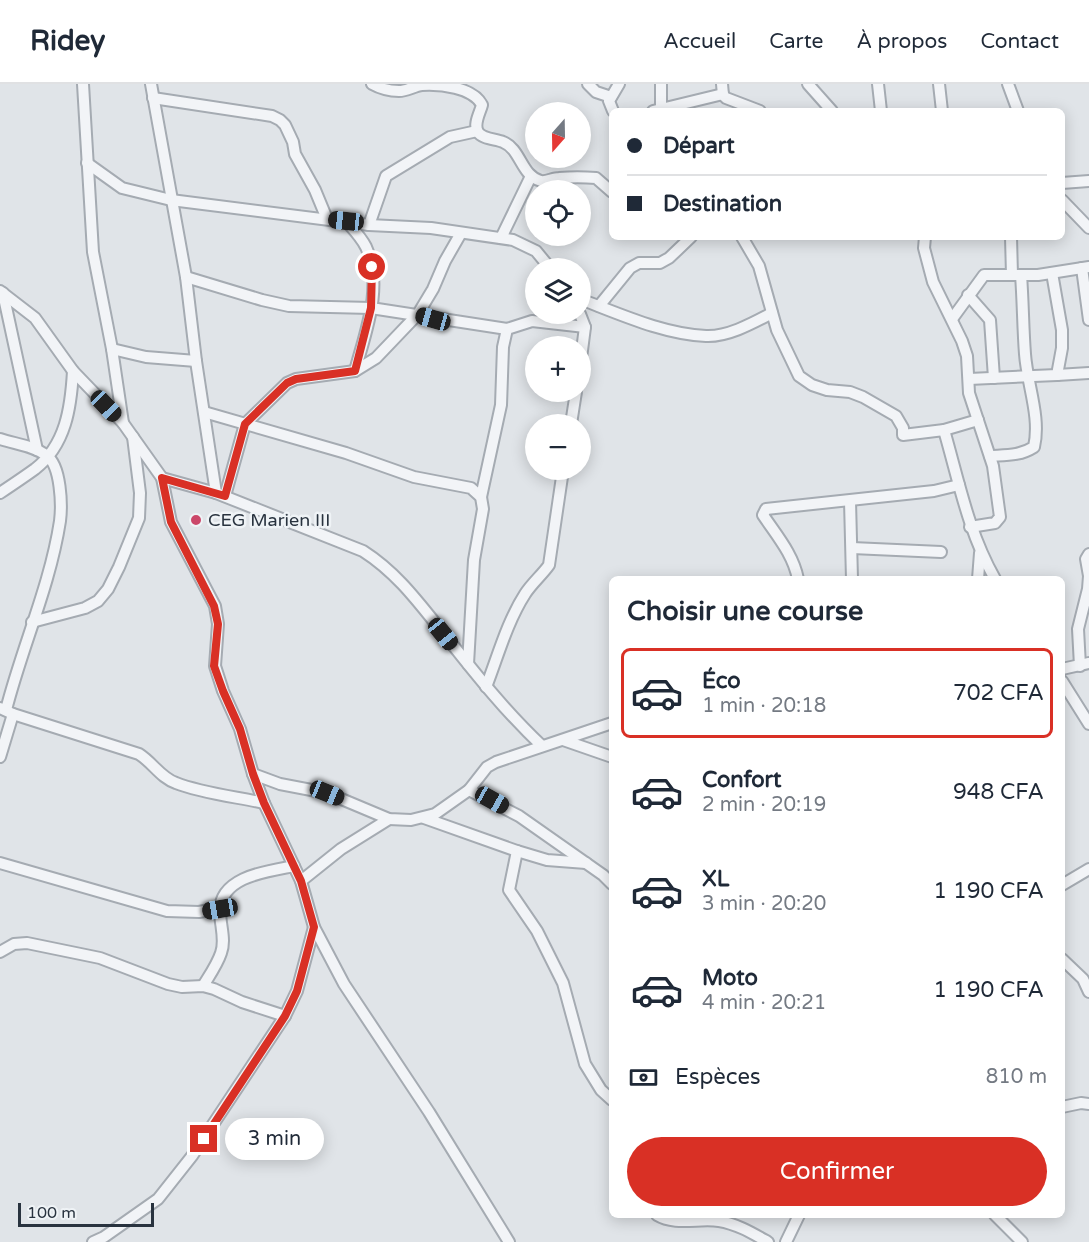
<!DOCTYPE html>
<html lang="fr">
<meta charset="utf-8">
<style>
:root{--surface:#fff;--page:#f2f2f3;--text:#1f2937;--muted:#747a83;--line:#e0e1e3;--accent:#d93025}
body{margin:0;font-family:"Varela Round",sans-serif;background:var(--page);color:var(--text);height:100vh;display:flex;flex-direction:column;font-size:22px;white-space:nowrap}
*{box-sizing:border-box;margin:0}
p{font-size:20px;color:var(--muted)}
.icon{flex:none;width:33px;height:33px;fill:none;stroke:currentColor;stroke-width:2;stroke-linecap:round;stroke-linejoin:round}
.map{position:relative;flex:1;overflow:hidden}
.details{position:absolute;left:609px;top:492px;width:456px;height:642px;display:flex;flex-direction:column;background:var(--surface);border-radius:9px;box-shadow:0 3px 15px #0003}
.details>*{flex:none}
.top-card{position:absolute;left:609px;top:24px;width:456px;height:132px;border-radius:9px;box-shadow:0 3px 15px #0003;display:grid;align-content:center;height:132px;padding:0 18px;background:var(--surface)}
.needle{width:39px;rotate:200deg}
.controls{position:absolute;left:525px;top:18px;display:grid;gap:12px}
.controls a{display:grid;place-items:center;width:66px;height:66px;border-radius:50%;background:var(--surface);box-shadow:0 3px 15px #0003;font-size:30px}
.scale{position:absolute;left:18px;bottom:15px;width:136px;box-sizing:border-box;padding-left:6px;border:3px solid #29333f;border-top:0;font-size:16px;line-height:21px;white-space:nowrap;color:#29333f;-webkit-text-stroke:4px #eff3f6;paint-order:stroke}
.end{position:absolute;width:27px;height:27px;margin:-14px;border:8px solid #d93025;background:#fff;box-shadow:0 0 0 3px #fff}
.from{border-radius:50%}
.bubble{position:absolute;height:42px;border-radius:21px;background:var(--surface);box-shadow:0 3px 15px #0003;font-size:20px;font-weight:600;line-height:42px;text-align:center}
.car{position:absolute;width:18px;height:36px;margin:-18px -9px;border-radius:8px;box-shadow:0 0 4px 2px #0007;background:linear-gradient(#222 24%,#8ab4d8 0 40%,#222 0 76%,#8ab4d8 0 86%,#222 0)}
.top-card b{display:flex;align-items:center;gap:21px;height:57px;font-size:22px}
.top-card b+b{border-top:2px solid var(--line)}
.top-card i{width:15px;height:15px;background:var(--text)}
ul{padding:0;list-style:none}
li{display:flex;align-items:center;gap:18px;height:90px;margin:0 12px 9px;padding:0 6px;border:3px solid transparent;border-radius:9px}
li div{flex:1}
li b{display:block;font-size:22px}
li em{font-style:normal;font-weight:600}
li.active{border-color:var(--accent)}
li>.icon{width:54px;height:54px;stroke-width:1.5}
h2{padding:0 18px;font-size:27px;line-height:72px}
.pay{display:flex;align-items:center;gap:15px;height:66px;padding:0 18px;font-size:22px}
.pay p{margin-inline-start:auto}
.cta{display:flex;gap:12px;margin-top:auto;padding:12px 18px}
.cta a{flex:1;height:69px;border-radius:36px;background:var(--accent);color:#fff;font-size:24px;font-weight:600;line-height:69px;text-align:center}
header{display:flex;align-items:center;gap:36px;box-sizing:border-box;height:84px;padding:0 30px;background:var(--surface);border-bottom:2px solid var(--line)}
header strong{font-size:28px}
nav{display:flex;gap:33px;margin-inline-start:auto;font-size:21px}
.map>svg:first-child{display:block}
</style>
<header>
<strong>Ridey</strong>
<nav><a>Accueil</a><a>Carte</a><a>À propos</a><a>Contact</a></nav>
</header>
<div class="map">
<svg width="1089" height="1158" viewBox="0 0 1089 1158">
<rect width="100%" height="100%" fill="#e0e4e8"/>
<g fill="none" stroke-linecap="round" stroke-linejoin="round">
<defs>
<g id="street">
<polyline points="83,0 93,168 112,265 123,339"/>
<polyline points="151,0 186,193 196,277 216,409"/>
<path d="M372,0C381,5 389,7 399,7C407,7 414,2 422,1C440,0 473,3 482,21C480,29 473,40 478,48C482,55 496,55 503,58C521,65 521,92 541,97C546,98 553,94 559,94C571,93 584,93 596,94L612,108"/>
<polyline points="588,0 596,8 611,13"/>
<polyline points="661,0 661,25"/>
<polyline points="722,0 723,11 726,14 760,27"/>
<polyline points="808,0 832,27"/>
<polyline points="878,0 881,27"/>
<polyline points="939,0 942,27"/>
<polyline points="1008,0 1018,27"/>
<polyline points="153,14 272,32 280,36 285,41 293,58 295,70 315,106 327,135"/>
<polyline points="613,27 609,17 619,0"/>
<polyline points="653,27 723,10"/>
<polyline points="87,79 122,104 171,116 369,141 431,144 513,156 536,167 550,184"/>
<polyline points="1062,99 1089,97"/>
<polyline points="1062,116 1089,144"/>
<path d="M346,137C353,145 361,153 366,163C384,203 365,249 355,287"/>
<polyline points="369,141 386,92 450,53 477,47"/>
<polyline points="742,153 759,182 777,246 799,292 812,301 827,306 850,308 863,313 896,332 903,344 903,351 944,346 978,336"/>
<polyline points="925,153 924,164 933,198 962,257 967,272 969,309 993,382 1000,433 995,439 970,443"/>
<polyline points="1011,153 1012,191"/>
<polyline points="501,154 531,92"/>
<polyline points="1082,184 1089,236"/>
<polyline points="186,193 262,216 289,222 371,224 507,245"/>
<polyline points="0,207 35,234 73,287 123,339 162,394 171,438 215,522 218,540 215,582 223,607 240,645 253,690 264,719 301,797 314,843 344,900 429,1028 509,1158"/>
<polyline points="3,209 37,366"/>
<polyline points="968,211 990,236 994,294"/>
<path d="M580,215C620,230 663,250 706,252C728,253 753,239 772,229"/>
<polyline points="599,222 630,184 639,179 660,179 669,174 691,153"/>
<polyline points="580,230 585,243 580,282"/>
<polyline points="952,235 984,191 1038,191 1089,183"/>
<polyline points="112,265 146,273 196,277"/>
<polyline points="1057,291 1089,289"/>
<polyline points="969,295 1057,291 1062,264 1062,246 1052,189"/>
<polyline points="204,328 346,369 414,393 471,404 481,413 483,425 474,476 468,580"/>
<polyline points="571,340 576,308"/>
<path d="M944,346C959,398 968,447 995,495"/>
<path d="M0,355C15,360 35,362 47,372C61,382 62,421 60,437C50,502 22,563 6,626"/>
<path d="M990,372C1006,371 1020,372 1034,363C1041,333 1027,300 1025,270C1023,244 1023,217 1021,191"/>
<path d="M162,394L216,409L363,467C399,490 421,522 448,555C478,593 507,629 542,662"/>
<path d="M0,409C12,401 24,393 35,385C66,361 71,323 73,287"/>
<polyline points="225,412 245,340 287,299 296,295 355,287 376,274 418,230 433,205 445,177 461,149"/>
<polyline points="481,413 501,321 503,263 507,245 532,237 585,243"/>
<polyline points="850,417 852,495"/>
<polyline points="852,464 941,468"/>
<path d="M798,495C793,470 777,452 763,431L766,425L934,407L959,401"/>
<polyline points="978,495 980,469"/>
<polyline points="32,538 85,524 98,517 108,505 119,483 139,434 140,409 133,353"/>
<polyline points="1080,582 1078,545 1088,505 1089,492 1086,475 1089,470"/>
<polyline points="1062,585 1089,579"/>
<polyline points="1062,597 1089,640"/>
<path d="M486,603C498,572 507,538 525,510C532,499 542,491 549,481L563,386"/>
<path d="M0,624L13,630L139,670C153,679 161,694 176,699C201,709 237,713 264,719"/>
<polyline points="563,656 612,673"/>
<polyline points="0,673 13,630"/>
<polyline points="253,690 280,700 327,709 389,735 411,736 435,730 469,706 487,683 496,678 612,639"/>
<polyline points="469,706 519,732 603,791 612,800"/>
<polyline points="424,734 517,767 547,776 586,779"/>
<polyline points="517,767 509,806 537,847 563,899 585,980 601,1006 612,1016"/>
<polyline points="0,779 167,827 199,828 220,824"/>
<polyline points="301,797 341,765 389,735"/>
<polyline points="1062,801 1089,785"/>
<polyline points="0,868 14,860 27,859 100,874 168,900 182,903 203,902 214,905 242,918 285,932"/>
<polyline points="1062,875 1083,895 1089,908"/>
<path d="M203,902C209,892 217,881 221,869C226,856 220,841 220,827C220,792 269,787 294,782"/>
<polyline points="1062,1023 1081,1019 1089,1020"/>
<path d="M657,1131C675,1142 699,1134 719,1137C737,1140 752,1149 768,1158"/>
<polyline points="995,1131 1022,1158"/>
<polyline points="93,1158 104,1153 158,1115 192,1072 285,932 297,907 314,843"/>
<polyline points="786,1158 799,1131"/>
</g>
</defs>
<use href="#street" stroke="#a5abb2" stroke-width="14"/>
<use href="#street" stroke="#f2f4f7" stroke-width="10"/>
</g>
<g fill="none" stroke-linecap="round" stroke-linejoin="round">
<polyline stroke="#d93025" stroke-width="8" points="204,1055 285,932 297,907 314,843 301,797 264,719 253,690 240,645 223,607 214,582 218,540 214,522 171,438 162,394 225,412 245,340 287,299 296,295 355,287 371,224 372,183"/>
</g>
<circle fill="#cb4769" stroke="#eff3f6" stroke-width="2" cx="196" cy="436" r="6"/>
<g text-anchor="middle" stroke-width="5" stroke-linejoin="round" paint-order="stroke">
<g font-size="18" fill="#29333f" stroke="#eff3f6" text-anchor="start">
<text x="208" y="442">CEG Marien III</text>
</g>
</g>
</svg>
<div class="controls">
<a><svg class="needle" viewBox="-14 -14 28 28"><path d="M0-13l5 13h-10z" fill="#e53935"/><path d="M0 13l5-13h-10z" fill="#747a83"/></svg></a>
<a><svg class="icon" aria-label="locate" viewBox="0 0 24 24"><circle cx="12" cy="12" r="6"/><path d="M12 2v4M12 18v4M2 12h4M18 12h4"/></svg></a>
<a><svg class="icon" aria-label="layers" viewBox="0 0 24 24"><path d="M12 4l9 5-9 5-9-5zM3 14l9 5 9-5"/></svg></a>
<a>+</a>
<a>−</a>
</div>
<div class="scale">100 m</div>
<i class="end from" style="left:372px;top:183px"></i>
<i class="end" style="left:204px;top:1055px"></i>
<div class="bubble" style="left:225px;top:1034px;width:99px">3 min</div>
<i class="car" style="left:346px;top:137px;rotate:276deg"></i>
<i class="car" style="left:433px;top:235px;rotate:286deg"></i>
<i class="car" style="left:106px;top:322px;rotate:136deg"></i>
<i class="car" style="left:443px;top:550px;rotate:141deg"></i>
<i class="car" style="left:327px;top:709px;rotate:112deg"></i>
<i class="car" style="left:492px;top:716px;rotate:119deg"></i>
<i class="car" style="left:220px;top:825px;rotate:260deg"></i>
<div class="top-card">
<b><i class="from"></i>Départ</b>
<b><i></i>Destination</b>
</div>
<section class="details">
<h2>Choisir une course</h2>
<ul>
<li class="active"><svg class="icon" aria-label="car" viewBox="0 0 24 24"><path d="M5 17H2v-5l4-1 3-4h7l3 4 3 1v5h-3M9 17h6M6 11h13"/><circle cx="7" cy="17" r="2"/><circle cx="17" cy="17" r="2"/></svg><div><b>Éco</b><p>1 min · 20:18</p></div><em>702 CFA</em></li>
<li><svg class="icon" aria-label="car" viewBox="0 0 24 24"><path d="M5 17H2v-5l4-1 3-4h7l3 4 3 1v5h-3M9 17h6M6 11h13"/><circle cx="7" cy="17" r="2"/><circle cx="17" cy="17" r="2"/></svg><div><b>Confort</b><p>2 min · 20:19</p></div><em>948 CFA</em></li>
<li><svg class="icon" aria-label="car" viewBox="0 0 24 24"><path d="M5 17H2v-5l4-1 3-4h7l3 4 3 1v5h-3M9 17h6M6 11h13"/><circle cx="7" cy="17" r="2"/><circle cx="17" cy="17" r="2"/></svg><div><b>XL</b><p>3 min · 20:20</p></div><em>1 190 CFA</em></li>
<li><svg class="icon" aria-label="car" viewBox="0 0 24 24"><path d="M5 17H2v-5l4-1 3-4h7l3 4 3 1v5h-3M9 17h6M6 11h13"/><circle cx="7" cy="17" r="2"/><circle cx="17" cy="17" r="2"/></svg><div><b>Moto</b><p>4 min · 20:21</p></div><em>1 190 CFA</em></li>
</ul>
<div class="pay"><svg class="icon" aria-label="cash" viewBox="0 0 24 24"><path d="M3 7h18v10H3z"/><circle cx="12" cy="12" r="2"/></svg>Espèces<p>810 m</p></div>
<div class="cta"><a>Confirmer</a></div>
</section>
</div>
